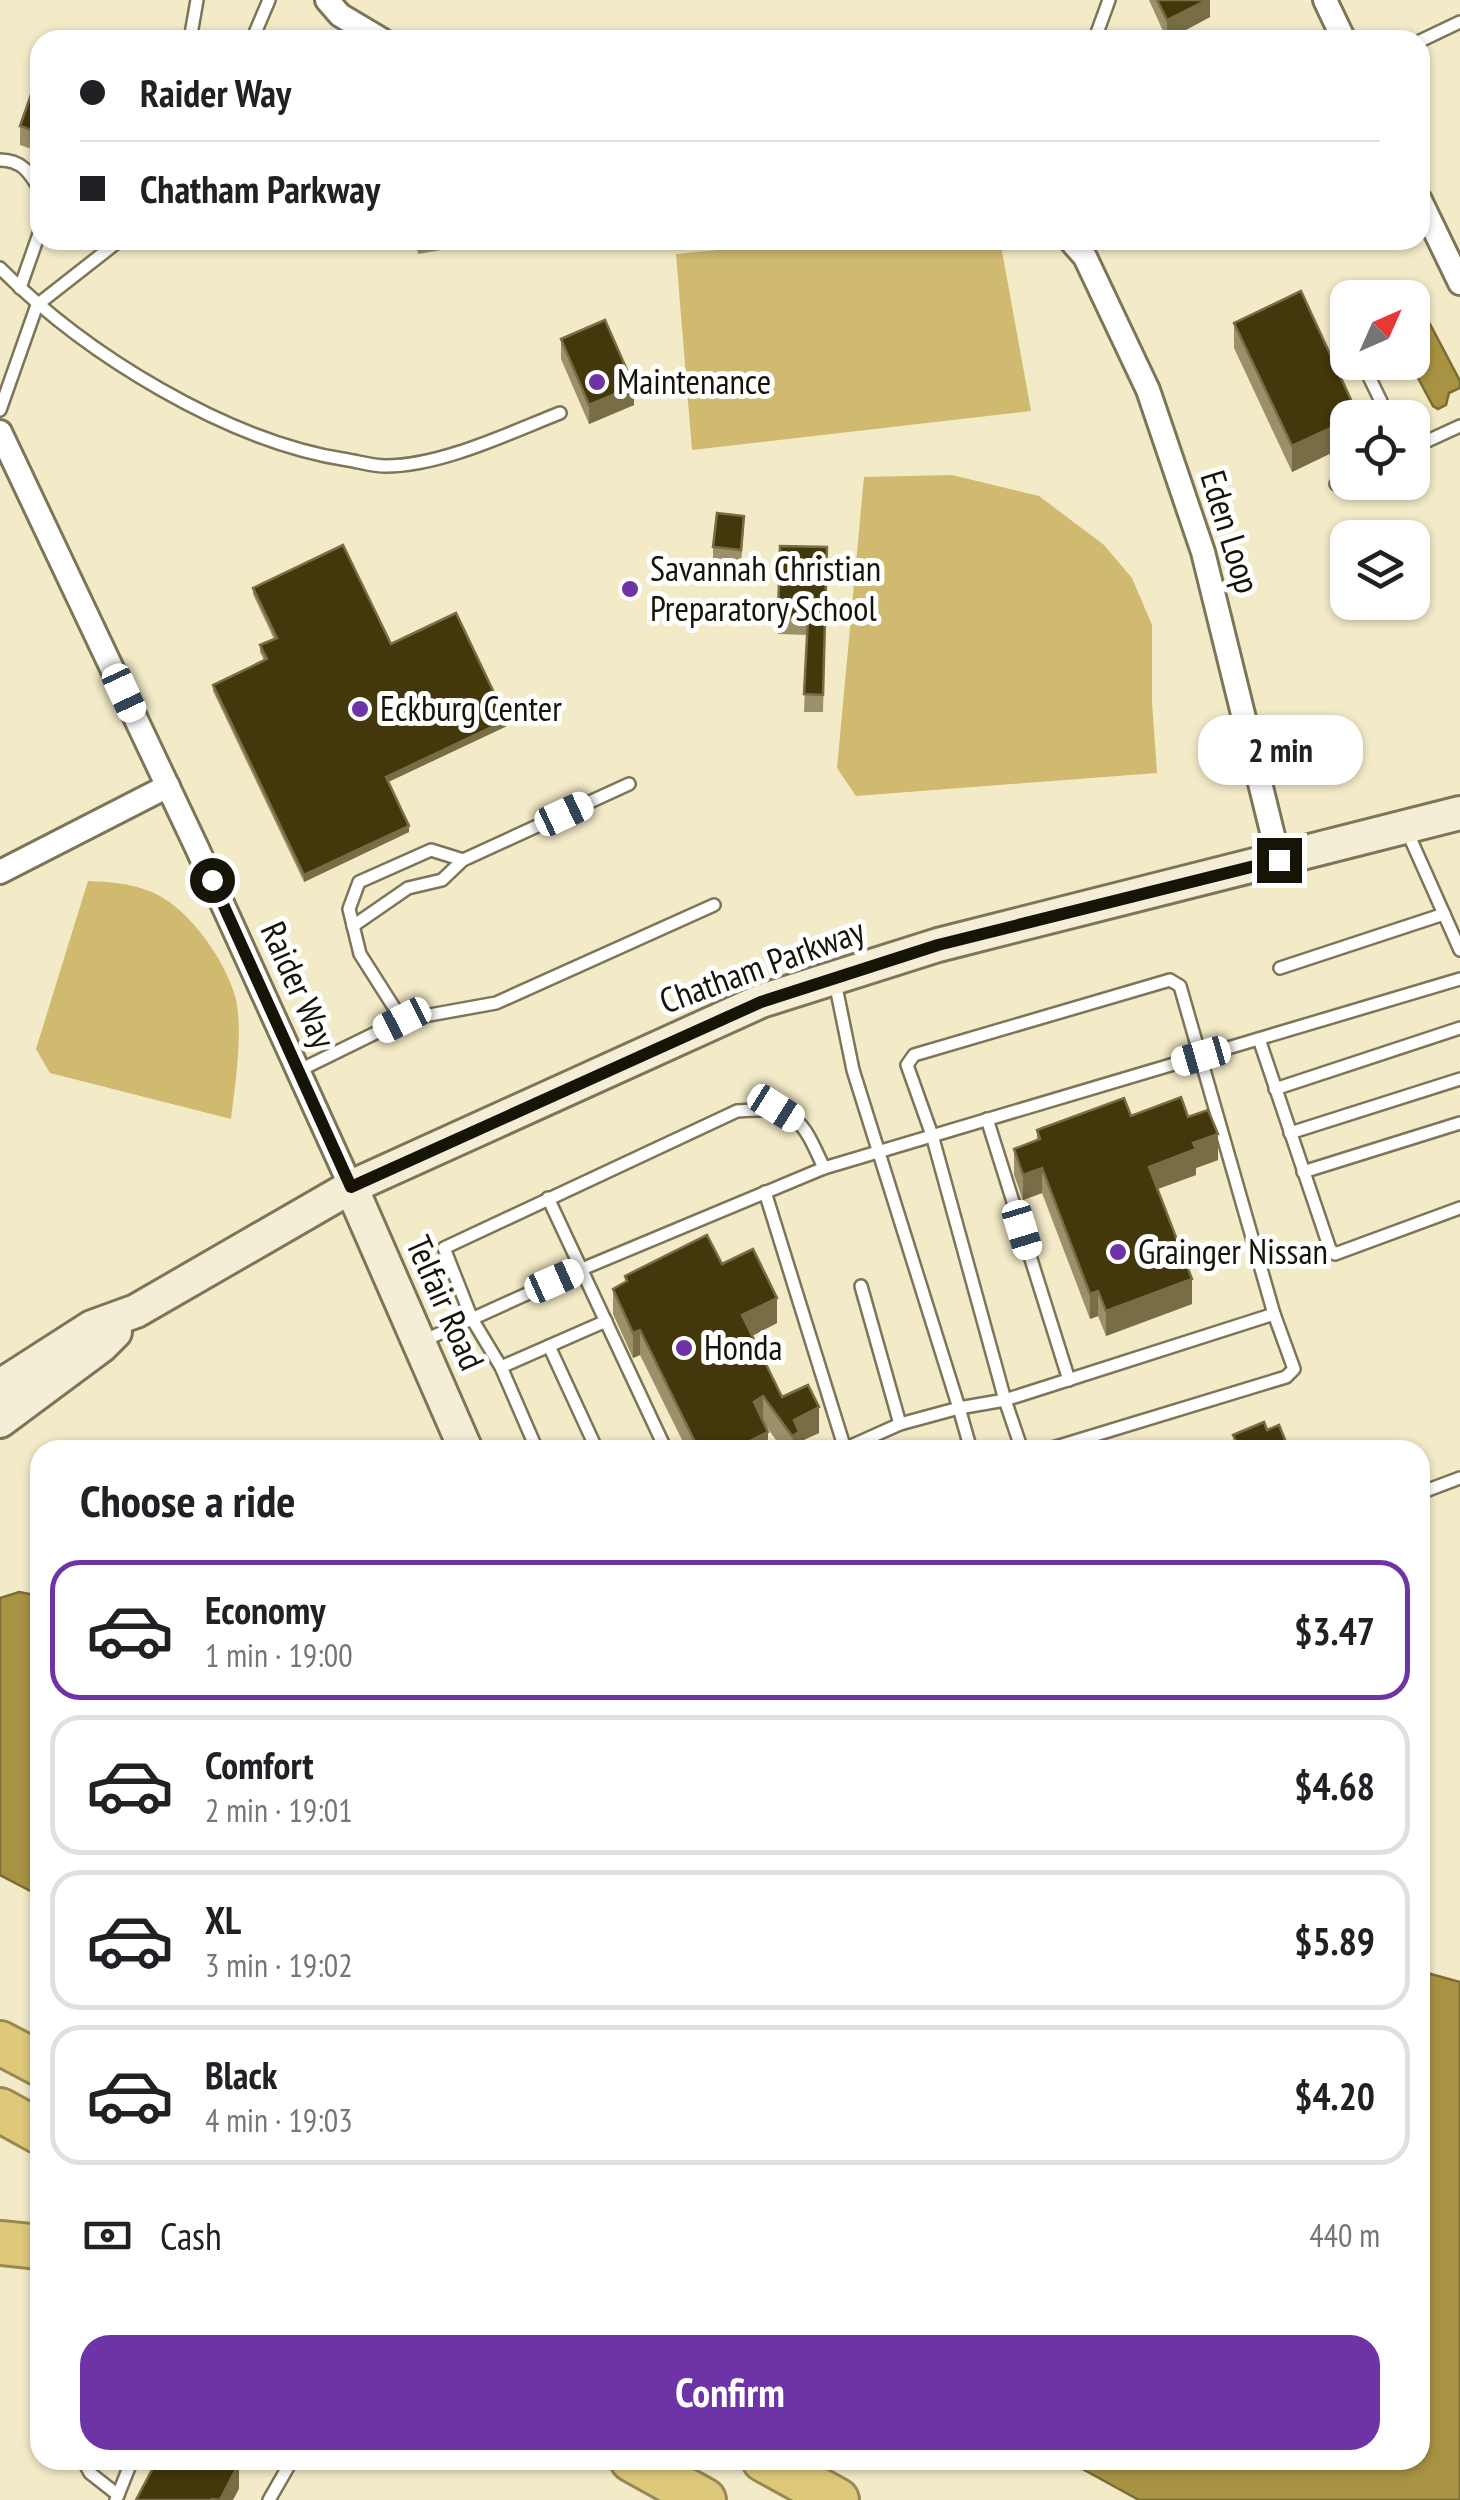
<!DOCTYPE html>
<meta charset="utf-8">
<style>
:root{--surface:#fff;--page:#f6f6f6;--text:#202124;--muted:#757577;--line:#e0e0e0;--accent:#6f33a8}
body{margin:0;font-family:"PT Sans Narrow",sans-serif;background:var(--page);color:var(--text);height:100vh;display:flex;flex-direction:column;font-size:38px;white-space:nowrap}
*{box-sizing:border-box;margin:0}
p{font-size:32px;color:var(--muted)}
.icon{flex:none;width:55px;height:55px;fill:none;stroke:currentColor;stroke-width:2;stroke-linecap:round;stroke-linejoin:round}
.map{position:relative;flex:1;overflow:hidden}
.sheet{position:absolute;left:30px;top:1440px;width:1400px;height:1030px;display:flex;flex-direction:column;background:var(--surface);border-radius:30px;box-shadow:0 2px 8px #0004}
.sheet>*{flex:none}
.top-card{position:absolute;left:30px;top:30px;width:1400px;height:220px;border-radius:30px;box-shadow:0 2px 8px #0004;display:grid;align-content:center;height:220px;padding:0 50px;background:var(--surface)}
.needle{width:65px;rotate:45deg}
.buttons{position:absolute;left:1330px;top:280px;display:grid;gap:20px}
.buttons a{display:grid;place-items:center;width:100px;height:100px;border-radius:20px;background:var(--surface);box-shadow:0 2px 8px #0004;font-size:50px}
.end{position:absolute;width:45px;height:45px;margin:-22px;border:12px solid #161307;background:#fff;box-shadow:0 0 0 5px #fff}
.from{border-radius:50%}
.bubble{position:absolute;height:70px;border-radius:30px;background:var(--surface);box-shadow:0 2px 8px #0004;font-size:32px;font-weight:700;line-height:70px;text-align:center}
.car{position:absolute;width:30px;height:60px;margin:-30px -15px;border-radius:12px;box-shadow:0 0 8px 2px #0007;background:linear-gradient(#fff 24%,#345 0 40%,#fff 0 76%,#345 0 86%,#fff 0)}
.top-card b{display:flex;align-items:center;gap:35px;height:95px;font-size:38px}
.top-card b+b{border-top:2px solid var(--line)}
.top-card i{width:25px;height:25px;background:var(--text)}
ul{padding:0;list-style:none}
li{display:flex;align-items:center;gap:30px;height:140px;margin:0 20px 15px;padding:0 30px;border:5px solid var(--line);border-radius:30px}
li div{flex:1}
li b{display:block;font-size:38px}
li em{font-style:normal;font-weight:700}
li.active{border-color:var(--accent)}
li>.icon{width:90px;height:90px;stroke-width:1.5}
h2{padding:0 50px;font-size:45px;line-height:120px}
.pay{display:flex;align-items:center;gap:25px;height:110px;padding:0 50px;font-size:38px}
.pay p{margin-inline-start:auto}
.button{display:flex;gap:20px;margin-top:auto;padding:20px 50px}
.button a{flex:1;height:115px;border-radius:30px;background:var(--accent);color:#fff;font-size:40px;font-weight:700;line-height:115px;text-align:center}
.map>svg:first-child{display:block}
</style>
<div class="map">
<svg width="1460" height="2500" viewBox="0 0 1460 2500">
<rect width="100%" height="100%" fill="#f3eac8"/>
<g fill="#cfba70">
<polygon points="819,240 1000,240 1031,411 692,450 676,254"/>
<polygon points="952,475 1039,496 1104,545 1132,578 1152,625 1152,702 1157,773 856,796 837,768 864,477"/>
<path d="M88,881C109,882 129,883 149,891C186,904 225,959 235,996C244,1029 235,1085 231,1119L50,1073L36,1049Z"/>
</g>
<g fill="#a89243" stroke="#7c6c31" stroke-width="2.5">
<polygon points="1421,307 1460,381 1460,388 1449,393 1446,405 1438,409 1433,406 1410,363 1412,362 1413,308"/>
<polygon points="19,1592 40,1596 40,1896 0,1875 0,1598"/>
<polygon points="1420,1971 1460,1982 1460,2500 1139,2500 1066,2460 1420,2460"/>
</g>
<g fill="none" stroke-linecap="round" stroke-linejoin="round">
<defs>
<g id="lane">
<polyline points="190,40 197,0"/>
<polyline points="252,40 269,0"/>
<polyline points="1101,40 1097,33 1109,0"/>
<polyline points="1420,41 1460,22"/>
<path d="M0,160C22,160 30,173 40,190"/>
<path d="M0,268C85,354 228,442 348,460C360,462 373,466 386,466C441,466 509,433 560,413"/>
<polyline points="20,288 40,231"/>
<polyline points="1362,362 1389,418"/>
<polyline points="0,410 37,305 120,240"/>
<polyline points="1412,448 1460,426"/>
<polyline points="1336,484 1348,479"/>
<polyline points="1407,831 1460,950"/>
<polyline points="353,926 408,888 442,880 463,860"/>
<polyline points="1280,968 1444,914"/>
<polyline points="835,982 853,1070 959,1408 900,1424 842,1450"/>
<polyline points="402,1020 360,954 349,909 359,882 431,850 463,860 629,784"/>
<polyline points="1259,1039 1330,1249 1335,1254 1460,1208"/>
<polyline points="298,1071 402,1020 496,1003 714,905"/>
<polyline points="1275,1089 1460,1028"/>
<polyline points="987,1119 1069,1380"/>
<polyline points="1290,1133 1460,1079"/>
<polyline points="1303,1172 1460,1123"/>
<polyline points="765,1192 845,1449"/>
<polyline points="548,1198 666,1450"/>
<polyline points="861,1286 900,1424"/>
<polyline points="423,1341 582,1269 824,1168 1460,979"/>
<polyline points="549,1346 597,1450"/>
<polyline points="501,1367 606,1321"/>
<path d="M537,1450L501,1367L472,1319L444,1248L737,1111C796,1106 801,1117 824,1168"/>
<polyline points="971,1450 959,1408 1005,1400 1274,1314"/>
<polyline points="1022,1450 1005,1400 932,1135 907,1065 914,1055 1170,980 1180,986 1274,1314 1294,1369 1286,1377 1046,1450"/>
<polyline points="1420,1493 1460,1478"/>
<polyline points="83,2460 90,2473 118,2495"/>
<polyline points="116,2500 132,2460"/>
<polyline points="269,2500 288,2467 276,2460"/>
</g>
<g id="street">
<polyline points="327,0 340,15 382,40"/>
<polyline points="1325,0 1344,40"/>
<polyline points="1420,200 1460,283"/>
<polyline points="1070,240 1085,257 1148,390 1203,552 1279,860"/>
<polyline points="0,432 197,848 351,1187"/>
<polyline points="0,872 168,786"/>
</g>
<g id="secondary">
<polyline points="351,1187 466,1450"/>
<polyline points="0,1386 92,1327 136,1311 351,1187 761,1001 938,945 1460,813"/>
<polyline points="0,1421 101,1346 115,1332"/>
</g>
<g id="highway">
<polyline points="0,2043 40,2064"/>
<polyline points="0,2110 40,2132"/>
<polyline points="0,2243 40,2247"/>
<polyline points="632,2460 704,2500"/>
<polyline points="764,2460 837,2500"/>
</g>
</defs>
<use href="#lane" stroke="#7d7557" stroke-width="16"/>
<use href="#street" stroke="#7d7557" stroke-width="28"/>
<use href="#secondary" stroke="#7d7557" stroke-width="38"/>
<use href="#highway" stroke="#988952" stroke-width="48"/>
<use href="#lane" stroke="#fff" stroke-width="11"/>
<use href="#street" stroke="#fff" stroke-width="22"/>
<use href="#secondary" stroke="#f5eed7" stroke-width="32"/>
<use href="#highway" stroke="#dec87a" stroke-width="42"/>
</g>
<g fill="#9b906a">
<polygon points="1149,0 1210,0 1210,17 1167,40"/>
<polygon points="40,69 40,152 20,145 20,126"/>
<polygon points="416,240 453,240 453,248 418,254"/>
<polygon points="1234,323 1358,418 1348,418 1348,445 1292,472 1234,348"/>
<polygon points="561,339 634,405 589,424 561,359"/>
<polygon points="744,529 741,563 713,560 713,547"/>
<polygon points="780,546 827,547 823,712 804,712 807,635 778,634"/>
<polygon points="253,588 391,644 507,726 388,782 409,832 304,882 213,691 213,685 264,660 260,652 260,645 274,639 253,594"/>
<polygon points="1131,1116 1188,1117 1218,1160 1196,1168 1196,1175 1158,1189 1192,1304 1106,1336 1098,1316 1090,1319 1042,1193 1023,1200 1014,1175 1014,1149 1037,1141 1037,1130"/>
<polygon points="722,1264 777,1323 752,1336 782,1397 819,1433 799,1442 799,1450 783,1450 764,1423 768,1450 687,1450 640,1355 633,1358 613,1314 613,1289 625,1283 625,1276"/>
<polygon points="1233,1435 1286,1450 1234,1450"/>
</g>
<g fill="#786d44">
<polygon points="1207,0 1210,0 1210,17 1167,40 1167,20"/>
<polygon points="634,386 634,405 589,424 589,405"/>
<polygon points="1348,420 1348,445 1292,472 1292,446"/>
<polygon points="507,720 507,726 386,783 386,777"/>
<polygon points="409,826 409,832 304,882 304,875"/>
<polygon points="1218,1134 1218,1160 1196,1168 1196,1175 1149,1192 1149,1167 1193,1143"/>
<polygon points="1042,1168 1042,1193 1023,1200 1023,1175"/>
<polygon points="1192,1279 1192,1304 1106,1336 1106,1311"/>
<polygon points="1098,1291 1098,1316 1090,1319 1090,1294"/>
<polygon points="777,1298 777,1323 742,1341 742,1315"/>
<polygon points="640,1330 640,1355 633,1358 633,1333"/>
<polygon points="763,1396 763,1422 754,1402"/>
<polygon points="819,1407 819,1433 799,1442 799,1450 792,1450 794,1420"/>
<polygon points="768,1432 768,1450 732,1450"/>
<polygon points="1286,1442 1286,1450 1267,1450"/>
<polygon points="231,2460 239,2460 239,2489 233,2500 220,2500"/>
</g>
<g fill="#43370c" stroke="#786d44" stroke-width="2.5">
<polygon points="1157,0 1207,0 1167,20"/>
<polygon points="53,33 72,40 50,40"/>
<polygon points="40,69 40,133 20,126"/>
<polygon points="1301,291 1358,415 1348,418 1348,420 1292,446 1234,323"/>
<polygon points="605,320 634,386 589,405 561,339"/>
<polygon points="717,513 744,516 741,550 713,547"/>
<polygon points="343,545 391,644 456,613 507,720 386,777 409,826 304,875 213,685 267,659 260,645 277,638 253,588"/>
<polygon points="780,546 827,547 823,695 804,694 808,618 778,617"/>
<polygon points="1181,1097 1188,1117 1208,1110 1218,1134 1193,1143 1196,1149 1149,1167 1192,1279 1106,1311 1098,1291 1090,1294 1042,1168 1023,1175 1014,1149 1040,1139 1037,1130 1124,1098 1131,1116"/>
<polygon points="707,1235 722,1264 753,1249 777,1298 742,1315 782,1397 808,1385 819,1407 794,1420 799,1432 792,1436 763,1396 754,1402 768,1432 732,1450 699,1450 640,1330 633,1333 613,1289 627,1281 625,1276"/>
<polygon points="1264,1422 1267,1430 1279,1425 1286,1442 1267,1450 1240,1450 1233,1435"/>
<polygon points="164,2460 232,2460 239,2463 220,2500 212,2499 211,2500 136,2500 155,2464 160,2467"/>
</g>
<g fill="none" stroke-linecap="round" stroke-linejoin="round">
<polyline stroke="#161307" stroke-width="12" points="212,880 351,1187 761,1002 938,945 1279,860"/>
</g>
<g fill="#6f33a8" stroke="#fff" stroke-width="4">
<circle cx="597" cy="382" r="10"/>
<circle cx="630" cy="589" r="10"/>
<circle cx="360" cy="709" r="10"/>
<circle cx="1118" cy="1252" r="10"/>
<circle cx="684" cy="1348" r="10"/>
</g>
<g text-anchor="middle" stroke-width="10" stroke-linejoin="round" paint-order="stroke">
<g font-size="35" fill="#161307" stroke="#fff" text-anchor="start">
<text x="617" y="394">Maintenance</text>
<text x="650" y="581">Savannah Christian<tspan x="650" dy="40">Preparatory School</tspan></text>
<text x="380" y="721">Eckburg Center</text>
<text x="1138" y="1264">Grainger Nissan</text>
<text x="704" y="1360">Honda</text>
</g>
<g font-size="35" fill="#161307" stroke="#fff">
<text transform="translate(1230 532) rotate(73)" y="12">Eden Loop</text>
<text transform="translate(762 966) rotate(-20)" y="12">Chatham Parkway</text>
<text transform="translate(298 985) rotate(66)" y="12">Raider Way</text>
<text transform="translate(445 1303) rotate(66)" y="12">Telfair Road</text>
</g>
</g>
</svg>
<div class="buttons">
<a><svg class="needle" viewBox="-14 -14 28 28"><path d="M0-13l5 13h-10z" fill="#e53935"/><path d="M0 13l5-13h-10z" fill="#757577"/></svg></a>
<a><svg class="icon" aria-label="locate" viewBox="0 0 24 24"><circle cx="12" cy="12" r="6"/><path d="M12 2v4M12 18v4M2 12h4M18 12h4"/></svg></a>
<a><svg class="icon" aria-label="layers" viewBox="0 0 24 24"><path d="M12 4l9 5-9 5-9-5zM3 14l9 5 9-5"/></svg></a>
</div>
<i class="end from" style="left:212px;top:880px"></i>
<i class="end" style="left:1279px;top:860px"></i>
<div class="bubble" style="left:1198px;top:715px;width:165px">2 min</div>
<i class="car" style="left:124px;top:693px;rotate:155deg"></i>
<i class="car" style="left:564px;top:814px;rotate:65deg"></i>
<i class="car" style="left:402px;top:1020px;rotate:243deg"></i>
<i class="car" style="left:1201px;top:1056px;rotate:254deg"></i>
<i class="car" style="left:776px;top:1108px;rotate:122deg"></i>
<i class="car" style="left:1022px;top:1230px;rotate:163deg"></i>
<i class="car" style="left:554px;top:1281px;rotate:66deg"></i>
<div class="top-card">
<b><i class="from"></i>Raider Way</b>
<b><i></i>Chatham Parkway</b>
</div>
<section class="sheet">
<h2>Choose a ride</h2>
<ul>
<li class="active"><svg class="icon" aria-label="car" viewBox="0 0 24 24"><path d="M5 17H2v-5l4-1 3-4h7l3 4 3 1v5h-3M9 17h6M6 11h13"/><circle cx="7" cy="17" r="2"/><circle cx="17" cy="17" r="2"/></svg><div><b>Economy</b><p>1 min · 19:00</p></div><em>$3.47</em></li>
<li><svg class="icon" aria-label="car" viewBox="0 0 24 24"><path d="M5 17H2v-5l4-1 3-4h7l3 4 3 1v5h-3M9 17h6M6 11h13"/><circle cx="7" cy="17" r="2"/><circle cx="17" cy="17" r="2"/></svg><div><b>Comfort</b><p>2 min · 19:01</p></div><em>$4.68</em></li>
<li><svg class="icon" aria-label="car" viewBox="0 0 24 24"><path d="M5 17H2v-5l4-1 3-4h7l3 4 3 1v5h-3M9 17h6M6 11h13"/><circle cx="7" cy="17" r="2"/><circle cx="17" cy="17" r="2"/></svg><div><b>XL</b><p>3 min · 19:02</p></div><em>$5.89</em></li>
<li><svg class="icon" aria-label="car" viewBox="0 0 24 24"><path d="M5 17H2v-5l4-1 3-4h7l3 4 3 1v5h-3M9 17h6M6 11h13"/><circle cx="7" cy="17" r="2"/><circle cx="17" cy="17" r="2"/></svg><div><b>Black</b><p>4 min · 19:03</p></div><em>$4.20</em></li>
</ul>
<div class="pay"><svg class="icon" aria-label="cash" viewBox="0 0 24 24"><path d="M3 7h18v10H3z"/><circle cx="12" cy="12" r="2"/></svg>Cash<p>440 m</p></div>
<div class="button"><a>Confirm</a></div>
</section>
</div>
